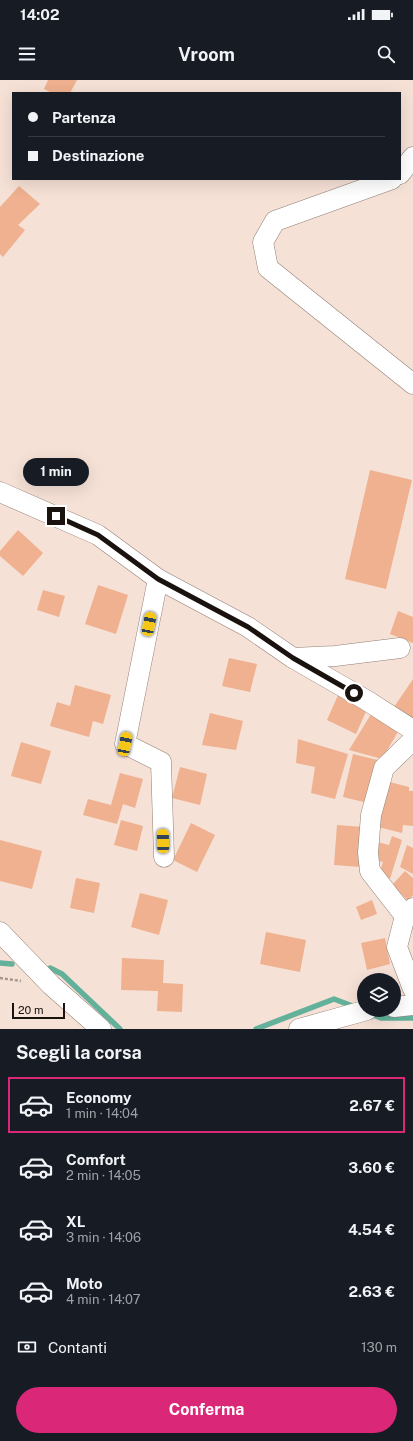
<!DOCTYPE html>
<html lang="it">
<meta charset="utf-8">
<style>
:root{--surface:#171b24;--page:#242831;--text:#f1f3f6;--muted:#9ea1a6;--line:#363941;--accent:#db2777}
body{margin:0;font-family:"Public Sans",sans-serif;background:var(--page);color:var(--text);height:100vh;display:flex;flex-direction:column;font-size:15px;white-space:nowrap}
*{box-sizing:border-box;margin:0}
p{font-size:13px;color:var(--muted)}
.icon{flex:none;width:22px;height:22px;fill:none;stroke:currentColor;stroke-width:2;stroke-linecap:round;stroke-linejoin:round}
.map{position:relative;height:949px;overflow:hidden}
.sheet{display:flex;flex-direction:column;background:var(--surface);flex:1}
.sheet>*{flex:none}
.guide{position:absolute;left:12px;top:12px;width:389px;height:88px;border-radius:0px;box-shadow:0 4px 16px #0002;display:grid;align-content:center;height:88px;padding:0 16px;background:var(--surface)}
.buttons{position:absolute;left:357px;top:893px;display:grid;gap:8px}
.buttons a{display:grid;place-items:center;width:44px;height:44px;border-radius:50%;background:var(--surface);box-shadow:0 4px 16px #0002;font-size:20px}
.scale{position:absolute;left:12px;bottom:10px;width:53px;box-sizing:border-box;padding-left:4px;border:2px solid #19120e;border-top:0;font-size:11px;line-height:14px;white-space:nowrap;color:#19120e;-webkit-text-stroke:3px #f6e1d6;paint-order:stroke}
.end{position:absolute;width:18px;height:18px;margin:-9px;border:5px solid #19120e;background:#fff;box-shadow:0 0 0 2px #fff}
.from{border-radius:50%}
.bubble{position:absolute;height:28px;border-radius:14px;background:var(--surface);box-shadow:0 4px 16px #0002;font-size:13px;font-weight:700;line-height:28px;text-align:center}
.car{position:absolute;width:12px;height:24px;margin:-12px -6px;border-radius:5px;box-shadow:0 0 3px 1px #0007;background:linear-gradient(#f5c518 24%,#345 0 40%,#f5c518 0 76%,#345 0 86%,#f5c518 0)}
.guide b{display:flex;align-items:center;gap:14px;height:38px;font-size:15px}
.guide b+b{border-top:1px solid var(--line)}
.guide i{width:10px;height:10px;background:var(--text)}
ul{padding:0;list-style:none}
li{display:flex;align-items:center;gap:12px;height:56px;margin:0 8px 6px;padding:0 8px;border:2px solid transparent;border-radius:0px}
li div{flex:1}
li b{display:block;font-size:15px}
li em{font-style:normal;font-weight:700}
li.on{border-color:var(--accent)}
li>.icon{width:36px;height:36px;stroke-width:1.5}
h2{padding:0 16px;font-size:18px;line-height:48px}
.pay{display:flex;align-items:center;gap:10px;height:44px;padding:0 16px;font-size:15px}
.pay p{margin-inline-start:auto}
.action{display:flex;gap:8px;margin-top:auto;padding:8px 16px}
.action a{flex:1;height:46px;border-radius:24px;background:var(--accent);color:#fff;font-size:16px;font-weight:700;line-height:46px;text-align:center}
.status{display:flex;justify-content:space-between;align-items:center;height:28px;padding:0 20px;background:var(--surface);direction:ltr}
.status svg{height:11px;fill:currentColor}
header{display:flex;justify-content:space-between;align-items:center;height:52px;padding:0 16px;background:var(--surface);font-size:18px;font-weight:700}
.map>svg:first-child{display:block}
</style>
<div class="status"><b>14:02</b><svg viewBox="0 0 49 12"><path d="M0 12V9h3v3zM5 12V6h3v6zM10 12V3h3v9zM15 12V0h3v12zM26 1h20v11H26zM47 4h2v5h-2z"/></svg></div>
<header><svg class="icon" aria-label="menu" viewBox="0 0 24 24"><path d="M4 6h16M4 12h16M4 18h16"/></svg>Vroom<svg class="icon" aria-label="search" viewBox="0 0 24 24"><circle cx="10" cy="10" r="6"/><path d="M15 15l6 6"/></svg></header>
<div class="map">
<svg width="413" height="949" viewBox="0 0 413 949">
<rect width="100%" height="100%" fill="#f6e1d6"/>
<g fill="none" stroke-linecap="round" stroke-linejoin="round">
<g stroke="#63b19a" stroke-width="5.5">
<polyline points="0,883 12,884"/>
<polyline points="50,888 62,894 120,949"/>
<polyline points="368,933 381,938 413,938"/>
<polyline points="256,949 334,919 355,927"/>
</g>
</g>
<g fill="#efb18f">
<polygon points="48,0 77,0 70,13 52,13 44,9"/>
<polygon points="19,106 40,124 18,145 25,150 3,177 0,174 0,127"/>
<polygon points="370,390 412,400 386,509 345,499"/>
<polygon points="18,450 43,473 23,496 0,476 0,471"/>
<polygon points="98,505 128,515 116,554 85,544"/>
<polygon points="43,510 65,516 59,537 37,530"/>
<polygon points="398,531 413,537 413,563 390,554"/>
<polygon points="229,578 257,584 250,612 222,606"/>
<polygon points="413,599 413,638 410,642 392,630"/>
<polygon points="75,605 111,615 103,644 93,641 89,657 50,646 57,622 70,626"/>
<polygon points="339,613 368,627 356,654 327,640"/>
<polygon points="373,631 399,650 382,679 349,670"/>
<polygon points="210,633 243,641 236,670 202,665"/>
<polygon points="298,659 348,674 335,719 311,713 315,687 296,683"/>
<polygon points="21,662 51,671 41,704 11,696"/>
<polygon points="353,674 382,681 372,724 343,717"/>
<polygon points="180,687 207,694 200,725 172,718"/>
<polygon points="120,693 143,699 135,728 123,724 117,744 83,735 88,719 111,725"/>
<polygon points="382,700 409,707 409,711 413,711 413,746 403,745 402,753 374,746"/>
<polygon points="121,740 143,746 137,771 114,765"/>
<polygon points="191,743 215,755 197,792 173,780"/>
<polygon points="337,745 363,747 360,787 334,785"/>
<polygon points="392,756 402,760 390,799 379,795 383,782 372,779 377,762 389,765"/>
<polygon points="0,760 42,771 32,809 0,801"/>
<polygon points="407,765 413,768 413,794 400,787"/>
<polygon points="405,791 413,798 413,815 408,821 392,805"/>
<polygon points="76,798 100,803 94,833 70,828"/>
<polygon points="140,813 168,820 159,855 131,847"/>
<polygon points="372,820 377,834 361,840 356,827"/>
<polygon points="266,852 306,860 300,892 260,884"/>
<polygon points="385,858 390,884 367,890 361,863"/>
<polygon points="122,878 164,880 163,903 183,904 182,932 157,931 158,911 121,910"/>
</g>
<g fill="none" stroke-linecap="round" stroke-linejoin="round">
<defs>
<g id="minor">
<polyline points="400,94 413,77"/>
<polyline points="392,99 275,141 263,162 268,188 413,304"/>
<polyline points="0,412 98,455 158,499 248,547 293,578 335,576 400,568"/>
<polyline points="158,499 125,664 161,682 164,777"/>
<polyline points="293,578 366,620 413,650"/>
<polyline points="413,828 405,836 397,867 413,909"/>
<polyline points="405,836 370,791 368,773 371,735 384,688 413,660"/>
<polyline points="0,852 51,905 101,949"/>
<polyline points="394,927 413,925"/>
<polyline points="299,949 367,930"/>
</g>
</defs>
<use href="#minor" stroke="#917f75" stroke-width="21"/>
<polyline stroke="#a6968d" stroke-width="2.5" stroke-dasharray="3 2" stroke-linecap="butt" points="0,898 21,901"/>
<use href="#minor" stroke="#fff" stroke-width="20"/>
</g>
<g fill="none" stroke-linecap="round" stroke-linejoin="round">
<polyline stroke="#19120e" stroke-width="5" points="56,436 98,455 158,499 248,547 293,578 354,613"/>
</g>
</svg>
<div class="buttons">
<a><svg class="icon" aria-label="layers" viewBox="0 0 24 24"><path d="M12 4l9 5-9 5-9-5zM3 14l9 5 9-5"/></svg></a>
</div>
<div class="scale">20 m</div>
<i class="end from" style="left:354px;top:613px"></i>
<i class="end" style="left:56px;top:436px"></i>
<div class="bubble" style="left:23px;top:378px;width:66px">1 min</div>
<i class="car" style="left:149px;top:544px;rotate:11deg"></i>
<i class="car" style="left:125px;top:664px;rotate:11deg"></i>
<i class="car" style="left:163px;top:761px;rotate:359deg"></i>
<div class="guide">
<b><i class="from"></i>Partenza</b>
<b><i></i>Destinazione</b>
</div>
</div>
<section class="sheet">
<h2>Scegli la corsa</h2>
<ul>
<li class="on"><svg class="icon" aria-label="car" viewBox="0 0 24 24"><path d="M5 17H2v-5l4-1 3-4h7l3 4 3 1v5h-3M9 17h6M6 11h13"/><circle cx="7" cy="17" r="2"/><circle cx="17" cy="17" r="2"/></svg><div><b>Economy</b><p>1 min · 14:04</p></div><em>2.67 €</em></li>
<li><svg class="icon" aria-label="car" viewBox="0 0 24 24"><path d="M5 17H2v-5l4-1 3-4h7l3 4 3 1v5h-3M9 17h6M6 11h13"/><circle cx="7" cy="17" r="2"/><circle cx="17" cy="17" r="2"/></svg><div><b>Comfort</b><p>2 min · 14:05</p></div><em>3.60 €</em></li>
<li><svg class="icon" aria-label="car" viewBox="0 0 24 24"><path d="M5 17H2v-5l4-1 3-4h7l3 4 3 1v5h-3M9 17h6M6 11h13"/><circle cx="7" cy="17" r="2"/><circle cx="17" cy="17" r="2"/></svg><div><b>XL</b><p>3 min · 14:06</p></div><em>4.54 €</em></li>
<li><svg class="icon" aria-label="car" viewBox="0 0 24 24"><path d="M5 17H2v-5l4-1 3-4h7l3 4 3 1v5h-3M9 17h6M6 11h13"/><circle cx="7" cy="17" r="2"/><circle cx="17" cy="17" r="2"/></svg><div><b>Moto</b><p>4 min · 14:07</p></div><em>2.63 €</em></li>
</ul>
<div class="pay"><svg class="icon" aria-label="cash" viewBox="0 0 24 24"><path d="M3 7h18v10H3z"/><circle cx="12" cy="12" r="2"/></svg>Contanti<p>130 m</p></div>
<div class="action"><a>Conferma</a></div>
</section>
